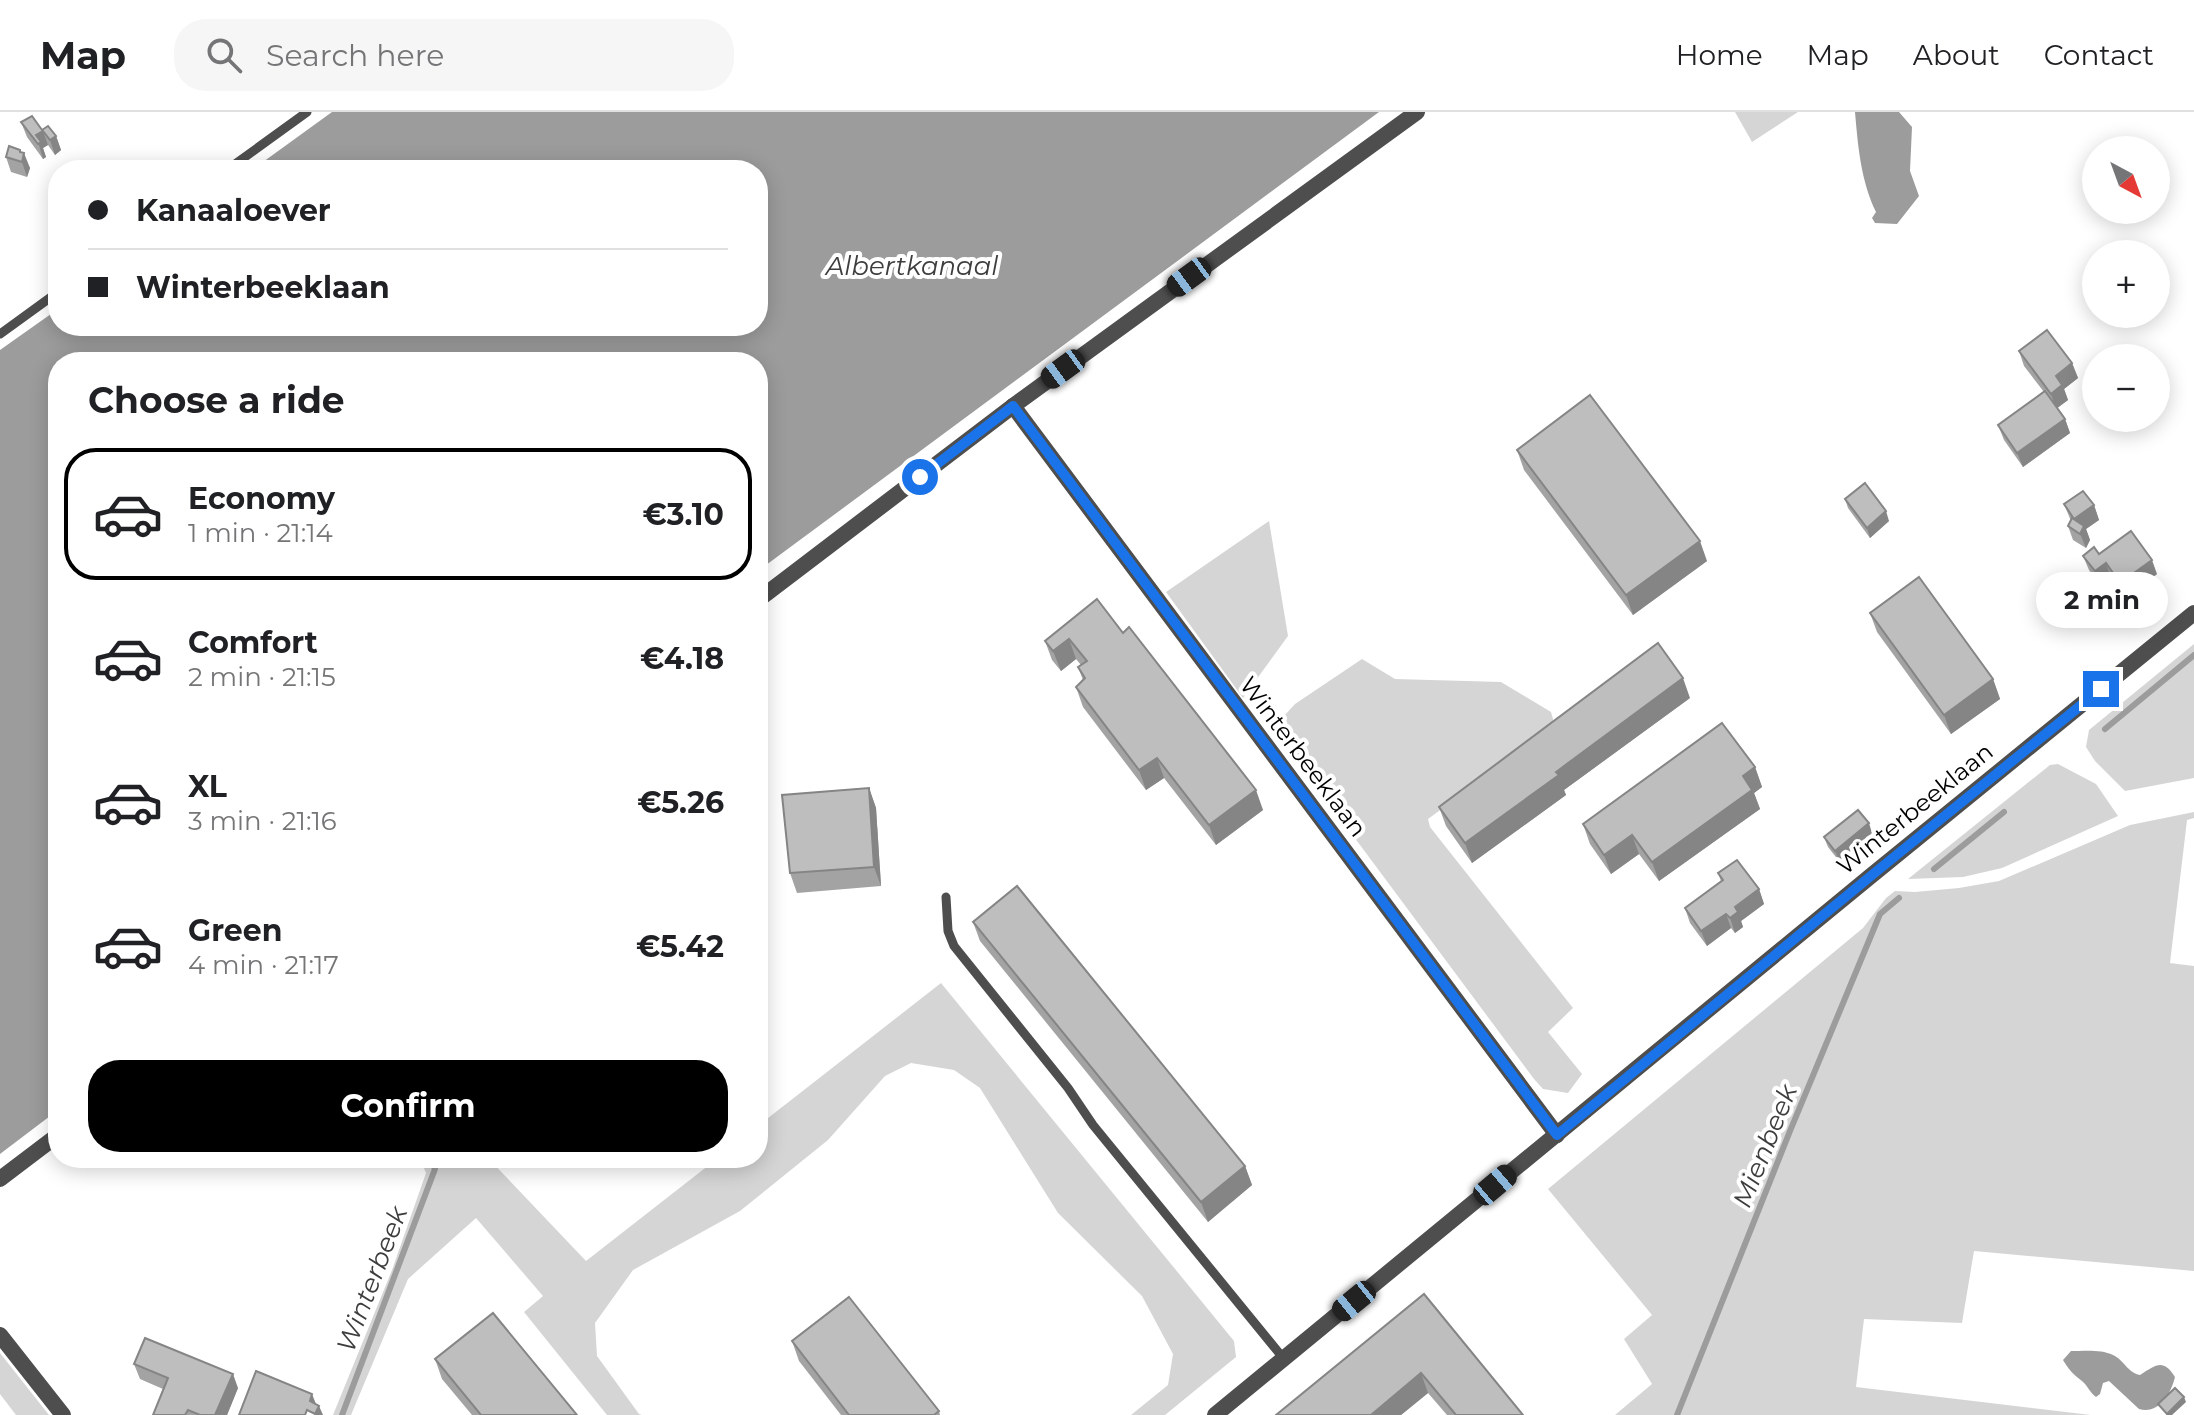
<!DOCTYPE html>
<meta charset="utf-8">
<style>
:root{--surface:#fff;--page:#f6f6f6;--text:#202124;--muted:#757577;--line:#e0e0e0;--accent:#000}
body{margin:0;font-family:Montserrat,sans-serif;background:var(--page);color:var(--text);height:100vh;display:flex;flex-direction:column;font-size:30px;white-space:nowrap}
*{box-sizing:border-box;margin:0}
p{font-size:26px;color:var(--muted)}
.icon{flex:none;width:44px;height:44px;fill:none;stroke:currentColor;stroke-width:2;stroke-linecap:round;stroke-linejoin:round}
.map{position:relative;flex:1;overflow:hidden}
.details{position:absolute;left:48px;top:240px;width:720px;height:816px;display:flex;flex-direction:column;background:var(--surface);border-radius:32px;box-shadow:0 4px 20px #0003}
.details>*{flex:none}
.hud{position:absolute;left:48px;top:48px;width:720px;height:176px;border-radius:32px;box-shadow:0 4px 20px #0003;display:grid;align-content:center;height:176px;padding:0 40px;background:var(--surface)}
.needle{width:52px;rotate:139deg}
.buttons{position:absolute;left:2082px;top:24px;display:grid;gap:16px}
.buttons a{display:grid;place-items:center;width:88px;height:88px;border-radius:50%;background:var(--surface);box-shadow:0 4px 20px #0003;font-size:40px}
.end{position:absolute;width:36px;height:36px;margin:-18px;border:10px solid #1a73e8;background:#fff;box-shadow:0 0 0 4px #fff}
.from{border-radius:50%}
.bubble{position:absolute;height:56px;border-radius:28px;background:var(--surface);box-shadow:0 4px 20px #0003;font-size:26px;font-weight:700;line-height:56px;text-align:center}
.car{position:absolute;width:24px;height:48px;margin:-24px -12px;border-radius:10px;box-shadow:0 0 6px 2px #0007;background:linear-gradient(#222 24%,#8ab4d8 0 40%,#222 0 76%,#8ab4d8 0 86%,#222 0)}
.hud b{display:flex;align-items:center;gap:28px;height:76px;font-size:30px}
.hud b+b{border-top:2px solid var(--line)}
.hud i{width:20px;height:20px;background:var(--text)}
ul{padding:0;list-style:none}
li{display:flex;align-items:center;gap:24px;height:132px;margin:0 16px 12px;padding:0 24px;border:4px solid transparent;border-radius:32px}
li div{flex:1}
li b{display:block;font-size:30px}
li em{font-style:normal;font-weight:700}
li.current{border-color:var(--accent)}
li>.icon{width:72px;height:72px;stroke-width:1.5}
h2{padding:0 40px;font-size:36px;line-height:96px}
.cta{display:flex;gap:16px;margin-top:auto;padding:16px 40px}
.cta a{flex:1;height:92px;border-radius:32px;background:var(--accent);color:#fff;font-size:32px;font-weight:700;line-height:92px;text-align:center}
header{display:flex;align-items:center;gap:48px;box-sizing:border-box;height:112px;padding:0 40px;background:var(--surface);border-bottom:2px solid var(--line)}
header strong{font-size:38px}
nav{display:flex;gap:44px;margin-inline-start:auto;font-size:28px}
.search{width:560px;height:72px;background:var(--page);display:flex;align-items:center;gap:20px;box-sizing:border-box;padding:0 28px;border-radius:32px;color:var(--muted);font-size:30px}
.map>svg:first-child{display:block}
</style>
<header>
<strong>Map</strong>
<div class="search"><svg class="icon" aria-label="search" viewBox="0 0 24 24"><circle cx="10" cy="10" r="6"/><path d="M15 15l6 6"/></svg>Search here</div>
<nav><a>Home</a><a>Map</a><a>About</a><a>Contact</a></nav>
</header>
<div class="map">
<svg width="2194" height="1303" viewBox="0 0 2194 1303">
<rect width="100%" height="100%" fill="#fff"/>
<g fill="#d5d5d5">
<polygon points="1735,0 1798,0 1752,30"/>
<polygon points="1269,409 1288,524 1243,586 1166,480"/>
<polygon points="2194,532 2194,666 2125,679 2095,649 2086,635 2089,618"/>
<polygon points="1362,547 1395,567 1501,570 1551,600 1555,614 1428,707 1430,715 1573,896 1548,920 1582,962 1568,981 1543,977 1534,967 1273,616 1295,592"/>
<polygon points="2058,652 2096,672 2118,704 2002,756 1963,765 1908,767 2050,653"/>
<polygon points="2194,700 2194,706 2187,708 2170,851 2194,854 2194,1159 1974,1139 1962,1211 1864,1207 1856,1275 2091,1303 1615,1303 1652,1272 1624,1227 1652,1203 1548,1077 1863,816 1886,786 1895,779 1915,780 1959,776 1999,769 2130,713"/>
<polygon points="941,871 1234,1229 1236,1245 1165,1303 1131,1303 1168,1273 1173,1242 1142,1184 1058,1101 980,976 954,958 911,951 885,964 828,1028 740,1099 633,1158 595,1211 597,1244 639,1302 642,1303 607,1303 524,1200 543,1184 476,1106 408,1167 351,1303 333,1303 392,1158 426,1061 420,1046 488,1046 586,1149 718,1046 758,1046 758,1014"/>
<polygon points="0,1241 49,1303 16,1303 0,1282"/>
</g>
<g fill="#9c9c9c">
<polygon points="332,0 1379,0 758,459 758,250 58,250 58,998 0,1042 0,238 58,197 58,214 758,214 758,58 252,58"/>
<path d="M1855,0H1899L1912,15L1910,59L1919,84L1897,112L1875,111L1872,106L1876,100C1861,69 1858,35 1855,0Z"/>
<path d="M2071,1239C2084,1239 2101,1237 2113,1243C2124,1248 2128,1261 2140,1263C2156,1253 2163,1246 2175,1265C2171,1282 2158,1303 2139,1297L2109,1269L2103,1271L2100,1282L2096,1285C2090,1281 2088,1274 2082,1269C2073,1262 2069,1258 2063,1248Z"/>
</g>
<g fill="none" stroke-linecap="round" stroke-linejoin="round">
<g stroke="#9c9c9c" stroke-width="6">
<polyline points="2105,617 2194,543"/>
<polyline points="1934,757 2004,700"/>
<polyline points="342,1303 435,1057 430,1046"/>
<polyline points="1677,1303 1790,1019 1880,802 1899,786"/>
</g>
<g stroke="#4e4e4e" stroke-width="9">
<polyline points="227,58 307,0"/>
<polyline points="0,222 58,180"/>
<polyline points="946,785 948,819 954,834 1068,976 1093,1013 1284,1247"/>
</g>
<g stroke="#4e4e4e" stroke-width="16">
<polyline points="1013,294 1557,1023"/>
<polyline points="758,488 1013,294 1417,0"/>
<polyline points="0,1067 58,1023"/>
<polyline points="0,1223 63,1303"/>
<polyline points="1215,1303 1872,763 2194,501"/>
</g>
</g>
<g fill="#a3a3a3">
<polygon points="21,10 56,24 61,38 55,43 48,33 43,36 46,45 43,47 27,25"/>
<polygon points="20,38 30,56 27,65 11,60 6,45"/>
<polygon points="2019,239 2072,251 2078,266 2064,277 2068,288 2057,296 2065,307 2070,321 2023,355 2004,328 1998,313 2044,280 2024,254"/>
<polygon points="1517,338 1707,449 1633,503 1524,358"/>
<polygon points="1845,387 1889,409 1870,426 1848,396"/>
<polygon points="2064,392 2094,393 2099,408 2086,417 2090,428 2086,436 2073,428 2068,414 2071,409"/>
<polygon points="2099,442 2157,462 2125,486 2111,466 2100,474 2089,458 2083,444"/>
<polygon points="1097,487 1263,698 1216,733 1164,666 1146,678 1083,595 1076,575 1083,568 1078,555 1081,553 1076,547 1061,559 1052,548 1045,529"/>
<polygon points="1870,501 1993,567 2000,587 1951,622 1877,520"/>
<polygon points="1690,586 1564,678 1566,683 1472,751 1446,714 1439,695"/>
<polygon points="1755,655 1762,675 1754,681 1760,697 1659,769 1639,742 1611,762 1590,732 1583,712"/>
<polygon points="869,676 876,696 881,774 797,781 790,761"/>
<polygon points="1872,721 1839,749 1828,735 1824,725"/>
<polygon points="1718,761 1759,777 1764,792 1741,809 1743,815 1735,821 1731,816 1707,834 1690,811 1685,796 1721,769"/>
<polygon points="973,810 1245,1054 1252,1073 1208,1110 980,829"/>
<polygon points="1424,1182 1523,1303 1447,1303 1428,1281 1401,1303"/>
<polygon points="792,1229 939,1299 940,1303 841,1303 799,1249"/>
<polygon points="435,1247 577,1303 472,1303 442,1267"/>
<polygon points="134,1252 238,1276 227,1303 153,1303 163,1277 140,1267"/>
</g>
<g fill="#858585">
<polygon points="43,19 48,33 43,36 46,45 43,47 36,23"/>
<polygon points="56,24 61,38 55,43 50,28"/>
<polygon points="20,38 23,45 24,41 30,56 27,65 22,50"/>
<polygon points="2072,251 2078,266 2064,277 2068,288 2056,297 2051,282 2056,264"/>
<polygon points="2065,307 2070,321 2023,355 2017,341"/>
<polygon points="2094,393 2099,408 2086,417 2090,428 2086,436 2074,407"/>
<polygon points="1886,399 1889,409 1870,426 1867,416"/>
<polygon points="1700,429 1707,449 1633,503 1626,483"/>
<polygon points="2152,448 2157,462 2125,486 2120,471"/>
<polygon points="2106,451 2111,466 2100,474 2095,459"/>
<polygon points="1069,527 1076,547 1061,559 1053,539"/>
<polygon points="1683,566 1690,586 1564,678 1566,683 1472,751 1465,731 1556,660"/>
<polygon points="1993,567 2000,587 1951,622 1944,603"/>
<polygon points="1157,646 1164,666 1146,678 1139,658"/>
<polygon points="1755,655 1762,675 1754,681 1760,697 1659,769 1652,750 1743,664"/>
<polygon points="869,676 876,696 881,774 874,755"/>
<polygon points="1256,678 1263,698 1216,733 1209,713"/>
<polygon points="1869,711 1872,721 1839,749 1835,739"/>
<polygon points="1632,723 1639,742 1611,762 1604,743"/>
<polygon points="1759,777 1764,792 1741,809 1743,815 1735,821 1730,806 1735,795"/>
<polygon points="1726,802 1731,816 1707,834 1701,819"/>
<polygon points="1245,1054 1252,1073 1208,1110 1201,1090"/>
<polygon points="1421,1261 1428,1281 1401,1303 1371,1303"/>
<polygon points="233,1262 238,1276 227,1303 215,1303"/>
<polygon points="312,1282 318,1297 319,1294 323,1303 315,1303 310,1289"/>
<polygon points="2184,1285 2186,1290 2172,1303 2167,1303 2167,1302"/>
</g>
<g fill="#bebebe" stroke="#858585" stroke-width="2">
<polygon points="32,4 42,18 48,14 56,24 50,28 43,19 36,23 41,30 38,32 21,10"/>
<polygon points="9,34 20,38 20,40 24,41 22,50 6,45"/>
<polygon points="2047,218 2072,251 2056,264 2062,273 2051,282 2019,239"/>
<polygon points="2045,279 2065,307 2017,341 1998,313"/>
<polygon points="1590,283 1700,429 1626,483 1517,338"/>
<polygon points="1865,371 1886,399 1867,416 1845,387"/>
<polygon points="2083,379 2094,393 2074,407 2064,392"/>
<polygon points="2072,406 2084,414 2080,422 2068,414"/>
<polygon points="2131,419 2152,448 2120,471 2106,451 2095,459 2083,444 2094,435 2099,442"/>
<polygon points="1919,465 1993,567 1944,603 1870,501"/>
<polygon points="1097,487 1123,521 1129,515 1256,678 1209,713 1157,646 1139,658 1076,575 1085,566 1078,555 1087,549 1069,527 1053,539 1045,529"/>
<polygon points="1658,531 1683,566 1556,660 1559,663 1465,731 1439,695"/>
<polygon points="1722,611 1755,655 1743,664 1752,678 1652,750 1632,723 1604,743 1583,712"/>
<polygon points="869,676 874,755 790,761 782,683"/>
<polygon points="1858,698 1869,711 1835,739 1824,725"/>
<polygon points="1737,748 1759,777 1735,795 1738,800 1730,806 1726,802 1701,819 1685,796 1723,768 1718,761"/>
<polygon points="1017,774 1245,1054 1201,1090 973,810"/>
<polygon points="1424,1182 1523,1303 1456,1303 1421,1261 1371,1303 1276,1303"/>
<polygon points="849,1185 939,1299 934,1303 849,1303 792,1229"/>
<polygon points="493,1201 577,1303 481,1303 435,1247"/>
<polygon points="145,1226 233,1262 215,1303 200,1303 188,1298 185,1303 153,1303 168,1266 134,1252"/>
<polygon points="256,1259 312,1282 310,1289 319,1294 315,1302 307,1298 305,1303 239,1303"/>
<polygon points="2175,1276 2184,1285 2167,1302 2158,1292"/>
</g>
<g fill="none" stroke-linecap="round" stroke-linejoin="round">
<polyline stroke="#1a73e8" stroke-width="10" points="920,365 1013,294 1557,1023 1872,763 2101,577"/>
</g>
<g text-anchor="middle" stroke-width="8" stroke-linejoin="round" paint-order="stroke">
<g font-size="24" fill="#000" stroke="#fff">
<text transform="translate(1303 645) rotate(53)" y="8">Winterbeeklaan</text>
<text transform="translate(1915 697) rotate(-39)" y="8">Winterbeeklaan</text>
</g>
<g font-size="26" font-style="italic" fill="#3d3d3d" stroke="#fff">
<text x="912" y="163">Albertkanaal</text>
<text transform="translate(1765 1034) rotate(-68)" y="9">Mienbeek</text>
<text transform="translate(372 1167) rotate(-69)" y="9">Winterbeek</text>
</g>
</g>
</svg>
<div class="buttons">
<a><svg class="needle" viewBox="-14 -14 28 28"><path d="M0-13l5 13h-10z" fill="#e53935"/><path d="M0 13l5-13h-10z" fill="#757577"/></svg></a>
<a>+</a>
<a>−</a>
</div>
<i class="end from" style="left:920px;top:365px"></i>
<i class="end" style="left:2101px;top:577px"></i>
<div class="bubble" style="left:2036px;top:460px;width:132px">2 min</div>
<i class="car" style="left:1189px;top:165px;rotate:234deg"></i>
<i class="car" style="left:1063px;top:257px;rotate:234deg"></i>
<i class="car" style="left:1495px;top:1073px;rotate:50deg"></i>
<i class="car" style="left:1354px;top:1189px;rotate:231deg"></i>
<div class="hud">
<b><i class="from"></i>Kanaaloever</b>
<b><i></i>Winterbeeklaan</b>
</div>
<section class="details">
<h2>Choose a ride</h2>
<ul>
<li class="current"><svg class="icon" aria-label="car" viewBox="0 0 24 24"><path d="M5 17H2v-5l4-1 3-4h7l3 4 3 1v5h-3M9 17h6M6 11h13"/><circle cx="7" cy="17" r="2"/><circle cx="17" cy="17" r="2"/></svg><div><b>Economy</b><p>1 min · 21:14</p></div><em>€3.10</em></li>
<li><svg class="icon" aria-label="car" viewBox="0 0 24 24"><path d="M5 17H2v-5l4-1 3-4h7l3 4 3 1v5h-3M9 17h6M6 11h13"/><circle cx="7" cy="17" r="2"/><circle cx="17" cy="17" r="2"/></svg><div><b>Comfort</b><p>2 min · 21:15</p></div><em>€4.18</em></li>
<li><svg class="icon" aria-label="car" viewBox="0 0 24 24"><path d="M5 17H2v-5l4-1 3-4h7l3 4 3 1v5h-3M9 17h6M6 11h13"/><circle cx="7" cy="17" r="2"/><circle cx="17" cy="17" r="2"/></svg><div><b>XL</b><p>3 min · 21:16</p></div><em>€5.26</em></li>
<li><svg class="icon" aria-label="car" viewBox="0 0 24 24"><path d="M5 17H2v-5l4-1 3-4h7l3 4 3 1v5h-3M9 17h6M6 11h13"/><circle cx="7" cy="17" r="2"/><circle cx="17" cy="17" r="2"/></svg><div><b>Green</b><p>4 min · 21:17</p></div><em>€5.42</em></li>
</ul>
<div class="cta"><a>Confirm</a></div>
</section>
</div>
